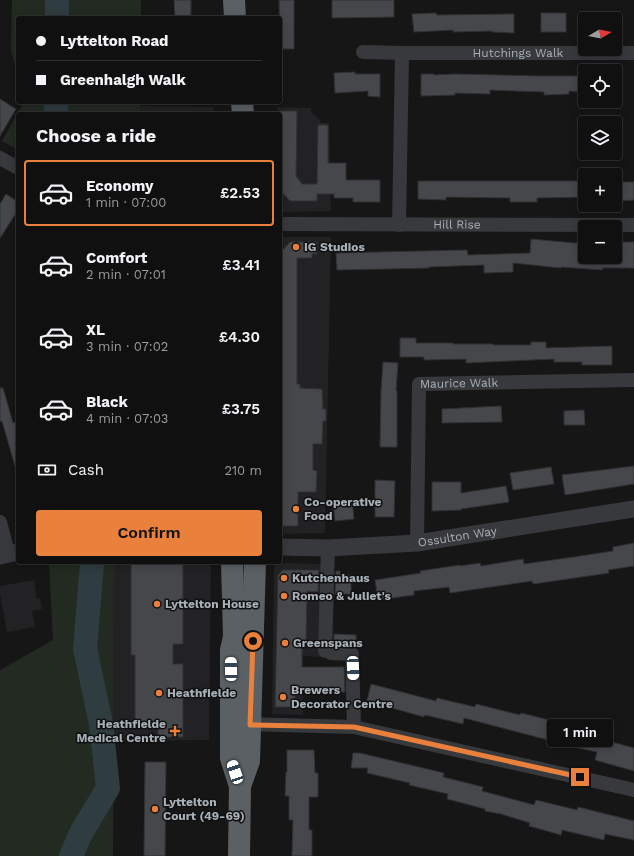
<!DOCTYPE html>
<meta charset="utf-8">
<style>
:root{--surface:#101011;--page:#1e1e1f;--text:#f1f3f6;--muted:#9c9d9f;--line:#303031;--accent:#e9813c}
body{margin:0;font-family:"Work Sans",sans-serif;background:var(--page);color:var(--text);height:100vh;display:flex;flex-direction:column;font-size:15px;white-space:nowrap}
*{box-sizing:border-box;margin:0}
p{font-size:13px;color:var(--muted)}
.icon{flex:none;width:22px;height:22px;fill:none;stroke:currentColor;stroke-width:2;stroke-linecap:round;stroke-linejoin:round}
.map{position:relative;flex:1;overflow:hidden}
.panel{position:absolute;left:16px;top:112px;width:266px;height:452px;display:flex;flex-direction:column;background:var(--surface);border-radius:4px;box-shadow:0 2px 10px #0003,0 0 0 1px var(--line)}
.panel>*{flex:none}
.hud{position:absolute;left:16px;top:16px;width:266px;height:88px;border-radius:4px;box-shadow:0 2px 10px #0003,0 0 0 1px var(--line);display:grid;align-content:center;height:88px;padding:0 20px;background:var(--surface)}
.needle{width:26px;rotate:80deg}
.fabs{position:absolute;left:578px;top:12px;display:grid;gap:8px}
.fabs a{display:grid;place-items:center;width:44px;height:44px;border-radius:4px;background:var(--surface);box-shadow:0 2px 10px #0003,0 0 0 1px var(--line);font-size:20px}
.end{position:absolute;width:18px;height:18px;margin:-9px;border:5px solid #e9813c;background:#111;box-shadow:0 0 0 2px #111}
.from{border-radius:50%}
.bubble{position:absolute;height:28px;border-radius:4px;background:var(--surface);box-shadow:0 2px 10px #0003,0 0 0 1px var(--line);font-size:13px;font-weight:600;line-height:28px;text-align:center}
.car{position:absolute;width:12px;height:24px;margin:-12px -6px;border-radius:5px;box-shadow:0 0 3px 1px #0007;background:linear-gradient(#fff 24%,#345 0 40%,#fff 0 76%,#345 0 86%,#fff 0)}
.hud b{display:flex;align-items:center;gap:14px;height:38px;font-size:15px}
.hud b+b{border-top:1px solid var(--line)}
.hud i{width:10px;height:10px;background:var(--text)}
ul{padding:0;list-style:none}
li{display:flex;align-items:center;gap:12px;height:66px;margin:0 8px 6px;padding:0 12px;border:2px solid transparent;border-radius:4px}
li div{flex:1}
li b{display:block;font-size:15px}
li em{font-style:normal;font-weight:600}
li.active{border-color:var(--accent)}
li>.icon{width:36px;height:36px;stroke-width:1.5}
h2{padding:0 20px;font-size:18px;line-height:48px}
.pay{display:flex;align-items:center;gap:10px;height:44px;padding:0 20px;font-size:15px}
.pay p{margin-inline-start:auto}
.cta{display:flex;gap:8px;margin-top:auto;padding:8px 20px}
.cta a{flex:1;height:46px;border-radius:4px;background:var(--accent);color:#111;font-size:16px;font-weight:600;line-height:46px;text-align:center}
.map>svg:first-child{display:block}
</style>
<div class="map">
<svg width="634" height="856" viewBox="0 0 634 856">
<rect width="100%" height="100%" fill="#161617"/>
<g fill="#222224">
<polygon points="140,106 214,107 214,114 140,114"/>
<polygon points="277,107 311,108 311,112 320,120 320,123 329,123 331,211 280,212 280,114 277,114"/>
<polygon points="280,237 331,237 325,533 280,534"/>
<polygon points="211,562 209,740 113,741 114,563"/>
<polygon points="274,563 325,564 322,657 303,656 303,715 272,714"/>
<polygon points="34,580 37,599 40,598 42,609 32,611 35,627 7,632 0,594 0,586"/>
</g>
<g fill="#232a22">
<polygon points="12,0 141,0 141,18 18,18 18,74 11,51"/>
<polygon points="24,102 140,102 140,114 18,114 18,150 2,141"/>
<polygon points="49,563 114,563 113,856 0,856 0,670 53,640"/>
</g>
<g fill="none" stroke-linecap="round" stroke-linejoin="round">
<g stroke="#2f3c40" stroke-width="24">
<polyline points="57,18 57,0"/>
<polyline points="56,114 56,102"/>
<polyline points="71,856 81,833 108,788 101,724 85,648 92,564"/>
</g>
</g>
<g fill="#45474a" stroke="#303133">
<polygon points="174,0 191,0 191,18 175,18"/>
<polygon points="279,0 294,0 294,49 280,49"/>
<polygon points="332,0 394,0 394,17 332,18"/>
<polygon points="436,13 437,15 514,14 514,33 492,32 492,31 453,32 453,30 414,32 412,14"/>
<rect x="541" y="13" width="25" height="19"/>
<polygon points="355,72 355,74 380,74 380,97 368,96 368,91 335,93 334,73"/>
<polygon points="421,74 434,74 434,75 456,74 539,76 585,76 585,92 569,91 569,94 544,95 544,92 490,90 490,94 455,93 455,95 421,96"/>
<polygon points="0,99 16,109 0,136"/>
<polygon points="280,111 297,111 296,176 302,184 317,184 318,125 328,125 328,163 346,163 346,180 380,180 380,202 353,202 353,198 334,198 334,194 317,194 317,201 290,201 280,190"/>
<polygon points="418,181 585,181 585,197 537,198 537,202 510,202 510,198 446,197 446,200 418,199"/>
<polygon points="616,182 634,182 634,200 617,201"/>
<polygon points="6,194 18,202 18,210 0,238 0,204"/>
<polygon points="531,239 585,244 585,257 615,257 615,242 634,242 634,268 602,268 603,270 561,267 561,268 513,263 513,272 484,273 484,265 429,267 429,268 337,270 336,253 467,250 468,255 530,253"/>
<polygon points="290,242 317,242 317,254 312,254 312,258 297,258 297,384 300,384 300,388 322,389 323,409 326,409 326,421 323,421 322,444 313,444 313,470 317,471 316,492 298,492 298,526 280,526 280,253"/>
<polygon points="400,338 416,338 416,343 453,343 453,344 493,344 493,345 531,345 531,342 546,342 546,348 612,346 612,365 582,365 582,362 554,362 554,359 466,363 466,359 424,360 424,357 400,357"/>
<polygon points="383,362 398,363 396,391 397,391 397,447 380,447 381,391"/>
<polygon points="0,388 3,388 13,423 18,421 18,466 15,466 2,421 0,422"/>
<polygon points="501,406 502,422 442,423 442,409"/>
<polygon points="584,410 585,425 564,425 564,411"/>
<polygon points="634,466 634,484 565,495 562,475"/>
<polygon points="551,467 554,484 513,490 510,473"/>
<polygon points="375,480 395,481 394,517 375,517"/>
<polygon points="432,482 461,482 461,493 506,486 509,502 461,509 461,510 432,511"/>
<polygon points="352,499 354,519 335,521 333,501"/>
<polygon points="634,543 634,566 608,570 609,573 533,584 532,581 450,593 449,587 414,591 414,595 378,600 375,580 421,573 420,571 460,565 460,566 480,563 481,566 523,559 524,564 574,557 613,551 613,547"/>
<polygon points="131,564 183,564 183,644 173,644 173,664 183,664 183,737 158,737 158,722 135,722 135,655 131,655"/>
<polygon points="283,570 319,570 318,592 307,591 306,642 302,642 302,667 344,667 345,692 295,692 295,707 275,707 278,575"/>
<polygon points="336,571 340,571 340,575 351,575 351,594 335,594"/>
<polygon points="334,634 356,635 356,646 334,645"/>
<polygon points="371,684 436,701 437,698 475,707 476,704 520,715 521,713 549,720 548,723 590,734 590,736 634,748 634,771 595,760 597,752 551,742 552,741 464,718 463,724 425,715 424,717 367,701"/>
<polygon points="287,750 314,750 315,773 318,773 318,797 309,797 309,830 312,830 312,856 292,856 293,820 289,820 289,796 285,796 286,772 287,772"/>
<polygon points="353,753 360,753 444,773 443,777 483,787 482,791 534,805 536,800 577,810 578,807 634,821 634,840 605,834 604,840 562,830 561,835 529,826 530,823 501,814 485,811 485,809 447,799 448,794 409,785 410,783 367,773 368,768 351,768"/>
<polygon points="145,762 166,762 165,856 144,856"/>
</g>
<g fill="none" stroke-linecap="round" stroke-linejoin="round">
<g stroke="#37393c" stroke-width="14">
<polyline points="363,52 402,53"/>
<polyline points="0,158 18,168"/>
<path id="s1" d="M280,224L634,225"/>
<path id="s2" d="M399,225L402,53H634"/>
<polyline points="0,522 8,553"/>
<path id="s3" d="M417,543L419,384L634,380"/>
<polyline points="325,651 328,548"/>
<polyline points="331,653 352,654 354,727"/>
<polyline points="242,724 354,727 634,790"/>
</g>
<g stroke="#37393c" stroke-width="17">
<path id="s4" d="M280,547L328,548L417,543L634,509"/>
<polyline points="0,556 18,552"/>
</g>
<g stroke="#5b6064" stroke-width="22">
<polyline points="234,0 235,18"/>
<polyline points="242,102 243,114"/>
<polyline points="232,562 234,637 231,650 231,758 240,786 239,856"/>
<polyline points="240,786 249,761 255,562"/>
</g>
</g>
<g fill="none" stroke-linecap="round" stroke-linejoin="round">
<polyline stroke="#e9813c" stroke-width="5" points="253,641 250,725 354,727 580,777"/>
</g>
<g fill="#e9813c" stroke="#111112" stroke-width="1.5">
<circle cx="296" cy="247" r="4"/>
<circle cx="296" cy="509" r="4"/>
<circle cx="284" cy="578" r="4"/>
<circle cx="284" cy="596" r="4"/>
<circle cx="157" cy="604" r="4"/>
<circle cx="285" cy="643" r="4"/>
<circle cx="159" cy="693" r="4"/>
<circle cx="283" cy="697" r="4"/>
<path d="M173 725h4v4h4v4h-4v4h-4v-4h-4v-4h4z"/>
<circle cx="155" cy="809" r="4"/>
</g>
<g text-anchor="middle" stroke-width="3" stroke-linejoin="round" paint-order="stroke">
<g font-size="12" fill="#a8b0b7" stroke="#111112">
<text dy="4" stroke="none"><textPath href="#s2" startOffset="288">Hutchings Walk</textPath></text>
<text dy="4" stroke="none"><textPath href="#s1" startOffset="177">Hill Rise</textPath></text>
<text dy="4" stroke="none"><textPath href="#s3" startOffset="199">Maurice Walk</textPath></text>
<text dy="4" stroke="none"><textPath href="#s4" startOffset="178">Ossulton Way</textPath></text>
</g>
<g font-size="12" font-weight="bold" fill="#a8b0b7" stroke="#111112" text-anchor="start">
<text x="304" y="251">IG Studios</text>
<text x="304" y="506">Co-operative<tspan x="304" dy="14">Food</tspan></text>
<text x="292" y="582">Kutchenhaus</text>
<text x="292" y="600">Romeo &amp; Juliet's</text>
<text x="165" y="608">Lyttelton House</text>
<text x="293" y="647">Greenspans</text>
<text x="291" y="694">Brewers<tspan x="291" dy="14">Decorator Centre</tspan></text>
<text x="167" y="697">Heathfielde</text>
<text x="166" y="728" text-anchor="end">Heathfielde<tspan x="166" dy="14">Medical Centre</tspan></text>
<text x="163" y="806">Lyttelton<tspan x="163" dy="14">Court (49-69)</tspan></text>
</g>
</g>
</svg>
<div class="fabs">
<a><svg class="needle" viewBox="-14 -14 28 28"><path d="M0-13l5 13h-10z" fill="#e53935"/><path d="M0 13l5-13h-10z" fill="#9c9d9f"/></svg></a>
<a><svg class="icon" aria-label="locate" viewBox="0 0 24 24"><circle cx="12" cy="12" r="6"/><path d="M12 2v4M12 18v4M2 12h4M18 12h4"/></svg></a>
<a><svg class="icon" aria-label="layers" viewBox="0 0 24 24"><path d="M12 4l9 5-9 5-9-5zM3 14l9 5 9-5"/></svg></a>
<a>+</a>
<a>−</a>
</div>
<i class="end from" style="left:253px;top:641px"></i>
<i class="end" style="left:580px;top:777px"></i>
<div class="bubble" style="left:547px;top:719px;width:66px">1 min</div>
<i class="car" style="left:353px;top:668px;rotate:178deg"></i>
<i class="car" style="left:231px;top:669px;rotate:359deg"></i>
<i class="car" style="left:235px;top:772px;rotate:342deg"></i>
<div class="hud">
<b><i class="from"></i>Lyttelton Road</b>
<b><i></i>Greenhalgh Walk</b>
</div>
<section class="panel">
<h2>Choose a ride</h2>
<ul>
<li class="active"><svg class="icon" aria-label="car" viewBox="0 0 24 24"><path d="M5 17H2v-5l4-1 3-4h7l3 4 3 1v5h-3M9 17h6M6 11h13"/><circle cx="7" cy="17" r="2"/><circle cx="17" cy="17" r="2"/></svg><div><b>Economy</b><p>1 min · 07:00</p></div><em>£2.53</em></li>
<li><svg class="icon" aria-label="car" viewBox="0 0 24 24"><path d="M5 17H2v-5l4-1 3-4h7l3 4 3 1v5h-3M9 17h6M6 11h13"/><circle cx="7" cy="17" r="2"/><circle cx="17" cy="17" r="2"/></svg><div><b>Comfort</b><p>2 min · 07:01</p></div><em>£3.41</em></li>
<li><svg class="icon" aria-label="car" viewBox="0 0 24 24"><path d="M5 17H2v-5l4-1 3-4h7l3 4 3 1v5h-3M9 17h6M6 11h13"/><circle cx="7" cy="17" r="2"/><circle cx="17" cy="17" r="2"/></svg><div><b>XL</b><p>3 min · 07:02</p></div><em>£4.30</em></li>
<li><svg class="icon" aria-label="car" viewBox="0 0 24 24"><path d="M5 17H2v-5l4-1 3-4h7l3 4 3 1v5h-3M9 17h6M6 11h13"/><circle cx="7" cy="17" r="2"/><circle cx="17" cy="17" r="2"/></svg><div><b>Black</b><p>4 min · 07:03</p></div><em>£3.75</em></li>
</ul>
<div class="pay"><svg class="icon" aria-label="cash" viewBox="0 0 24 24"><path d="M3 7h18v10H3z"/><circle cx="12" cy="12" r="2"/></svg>Cash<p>210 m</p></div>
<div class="cta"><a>Confirm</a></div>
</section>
</div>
